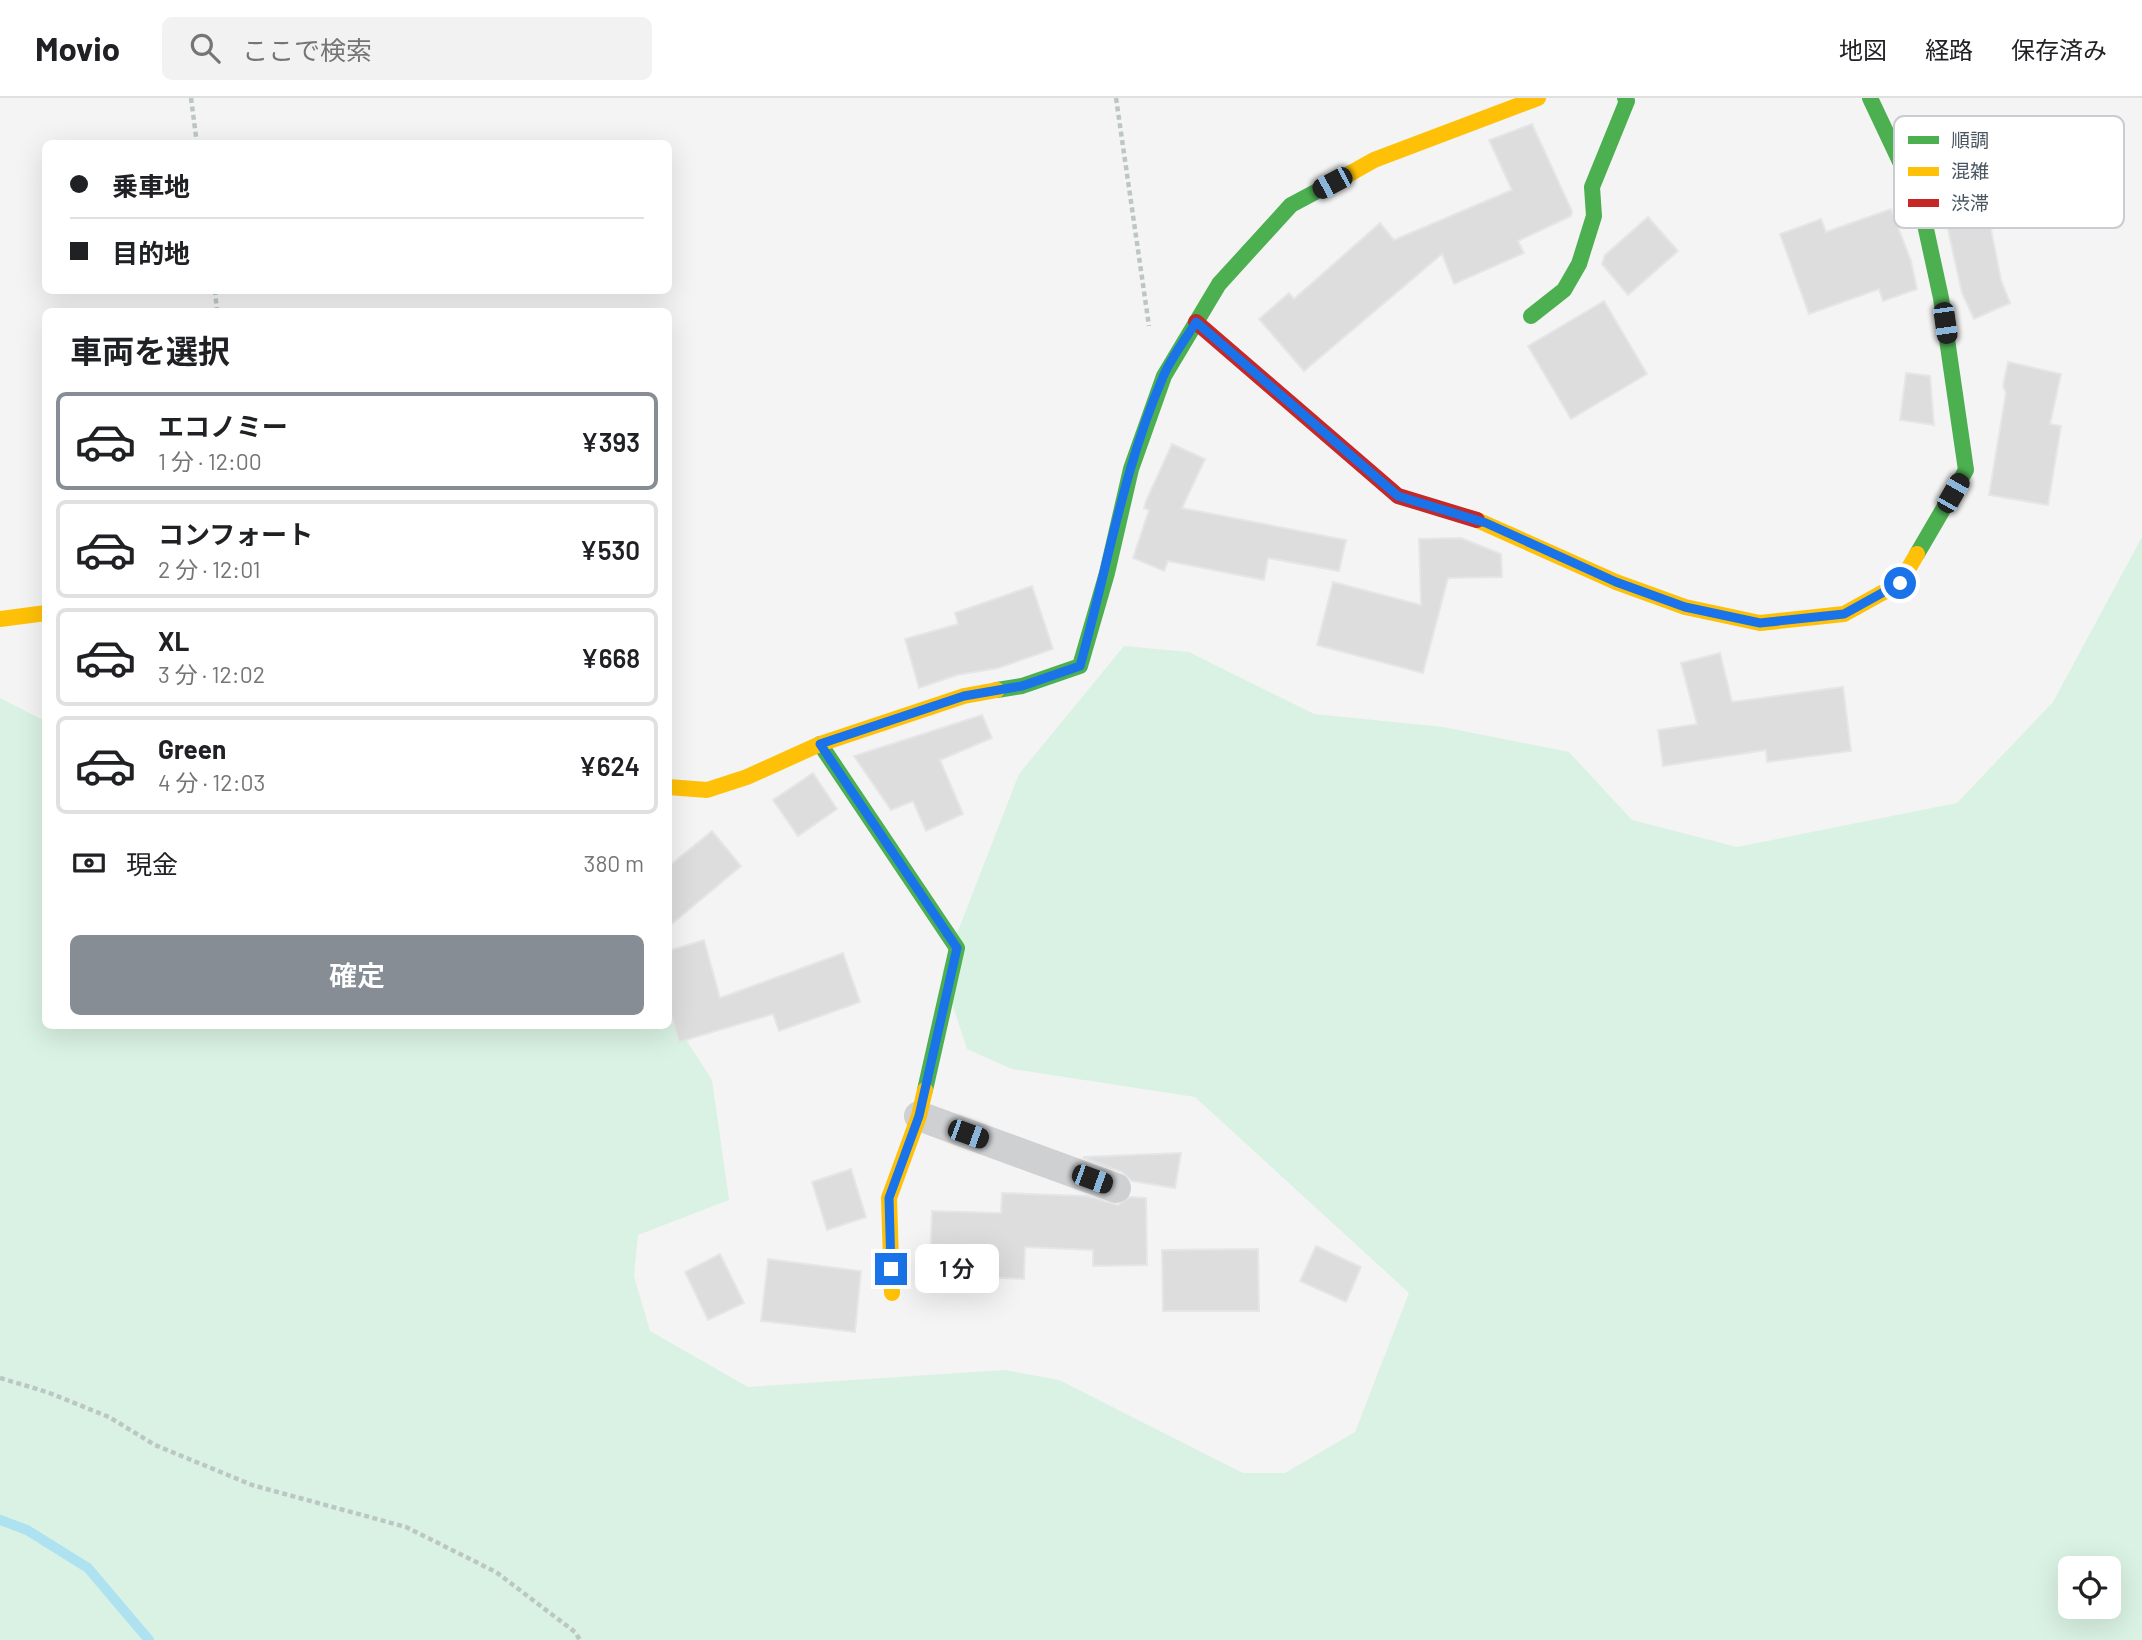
<!DOCTYPE html>
<html lang="ja">
<meta charset="utf-8">
<style>
:root{--surface:#fff;--page:#f2f2f2;--text:#202124;--muted:#757577;--line:#e0e0e0;--accent:#868d94}
body{margin:0;font-family:Barlow,"Noto Sans JP",sans-serif;background:var(--page);color:var(--text);height:100vh;display:flex;flex-direction:column;font-size:26px;white-space:nowrap}
*{box-sizing:border-box;margin:0}
p{font-size:23px;color:var(--muted)}
.icon{flex:none;width:38px;height:38px;fill:none;stroke:currentColor;stroke-width:2;stroke-linecap:round;stroke-linejoin:round}
.map{position:relative;flex:1;overflow:hidden}
.panel{position:absolute;left:42px;top:210px;width:630px;height:721px;display:flex;flex-direction:column;background:var(--surface);border-radius:10px;box-shadow:0 7px 28px #0002}
.panel>*{flex:none}
.hud{position:absolute;left:42px;top:42px;width:630px;height:154px;border-radius:10px;box-shadow:0 7px 28px #0002;display:grid;align-content:center;height:154px;padding:0 28px;background:var(--surface)}
.buttons{position:absolute;left:2058px;top:1458px;display:grid;gap:14px}
.buttons a{display:grid;place-items:center;width:63px;height:63px;border-radius:10px;background:var(--surface);box-shadow:0 7px 28px #0002;font-size:35px}
.end{position:absolute;width:32px;height:32px;margin:-16px;border:9px solid #1a73e8;background:#fff;box-shadow:0 0 0 4px #fff}
.from{border-radius:50%}
.bubble{position:absolute;height:49px;border-radius:10px;background:var(--surface);box-shadow:0 7px 28px #0002;font-size:23px;font-weight:600;line-height:49px;text-align:center}
.car{position:absolute;width:21px;height:42px;margin:-21px -10px;border-radius:9px;box-shadow:0 0 5px 2px #0007;background:linear-gradient(#222 24%,#8ab4d8 0 40%,#222 0 76%,#8ab4d8 0 86%,#222 0)}
.hud b{display:flex;align-items:center;gap:24px;height:66px;font-size:26px}
.hud b+b{border-top:2px solid var(--line)}
.hud i{width:18px;height:18px;background:var(--text)}
ul{padding:0;list-style:none}
li{display:flex;align-items:center;gap:21px;height:98px;margin:0 14px 10px;padding:0 14px;border:4px solid var(--line);border-radius:10px}
li div{flex:1}
li b{display:block;font-size:26px}
li em{font-style:normal;font-weight:600}
li.on{border-color:var(--accent)}
li>.icon{width:63px;height:63px;stroke-width:1.5}
h2{padding:0 28px;font-size:32px;line-height:84px}
.pay{display:flex;align-items:center;gap:18px;height:77px;padding:0 28px;font-size:26px}
.pay p{margin-inline-start:auto}
.cta{display:flex;gap:14px;margin-top:auto;padding:14px 28px}
.cta a{flex:1;height:80px;border-radius:10px;background:var(--accent);color:#fff;font-size:28px;font-weight:600;line-height:80px;text-align:center}
header{display:flex;align-items:center;gap:42px;box-sizing:border-box;height:98px;padding:0 35px;background:var(--surface);border-bottom:2px solid var(--line)}
header strong{font-size:33px}
nav{display:flex;gap:38px;margin-inline-start:auto;font-size:24px}
.search{width:490px;height:63px;background:var(--page);display:flex;align-items:center;gap:18px;box-sizing:border-box;padding:0 24px;border-radius:10px;color:var(--muted);font-size:26px}
.map>svg:first-child{display:block}
</style>
<header>
<strong>Movio</strong>
<div class="search"><svg class="icon" aria-label="search" viewBox="0 0 24 24"><circle cx="10" cy="10" r="6"/><path d="M15 15l6 6"/></svg>ここで検索</div>
<nav><a>地図</a><a>経路</a><a>保存済み</a></nav>
</header>
<div class="map">
<svg width="2142" height="1542" viewBox="0 0 2142 1542">
<rect width="100%" height="100%" fill="#f4f4f4"/>
<path fill="#d9f2e3" fill-rule="evenodd" d="M2142,439V1542H0V600L45,623L46,928H668L669,915L712,982L729,1102L638,1137L634,1178L650,1233L748,1289L1004,1272L1059,1282L1243,1375H1285L1355,1334L1409,1195L1195,999L1012,971L967,951L942,874L1019,676L1124,548L1189,554L1314,616L1443,629L1569,654L1632,722L1737,749L1957,705L2053,604ZM2070,1470H2109V1508H2070Z"/>
<g fill="none" stroke-linecap="round" stroke-linejoin="round">
<polyline stroke="#aee2f0" stroke-width="10" points="0,1422 27,1432 88,1470 149,1542"/>
</g>
<g fill="#ddddde" stroke="#e5e6e7" stroke-width="2">
<polygon points="1532,26 1572,113 1571,118 1518,143 1524,155 1454,186 1442,156 1304,273 1259,221 1289,195 1294,201 1380,125 1394,142 1512,92 1489,42"/>
<polygon points="2061,43 2077,101 1990,126 2001,182 2010,205 1974,221 1962,195 1941,100 1990,89 1983,65"/>
<polygon points="1891,111 1911,163 1917,191 1883,203 1879,191 1809,216 1780,136 1821,121 1826,134"/>
<polygon points="1648,119 1678,153 1628,197 1602,166 1605,157"/>
<polygon points="1604,203 1647,276 1571,321 1528,248"/>
<polygon points="2008,264 2061,276 2050,326 2061,328 2048,407 1989,397 2006,295 2003,288"/>
<polygon points="1906,275 1930,278 1934,327 1900,322"/>
<polygon points="1172,346 1205,361 1182,410 1346,442 1339,473 1268,460 1264,482 1168,463 1164,473 1133,460 1149,412 1144,410 1146,403"/>
<polygon points="1461,440 1501,456 1502,479 1448,480 1423,575 1317,547 1333,484 1421,507 1419,441"/>
<polygon points="1032,488 1053,551 998,570 957,577 919,590 905,541 958,526 955,515"/>
<polygon points="1720,555 1732,604 1843,589 1851,653 1767,664 1766,652 1663,668 1658,632 1697,626 1681,565"/>
<polygon points="982,617 992,640 940,662 963,716 926,733 913,703 891,712 854,658"/>
<polygon points="813,675 837,711 798,738 773,702"/>
<polygon points="712,733 741,768 668,829 668,769"/>
<polygon points="704,842 720,900 843,855 860,904 779,933 773,916 679,944 668,907 668,853"/>
<polygon points="1181,1055 1175,1090 1132,1083 1122,1074 1083,1059"/>
<polygon points="851,1071 866,1119 827,1132 812,1084"/>
<polygon points="1002,1095 1087,1098 1118,1107 1130,1099 1146,1100 1147,1167 1093,1168 1093,1152 1025,1149 1024,1181 985,1179 986,1168 930,1167 932,1113 1001,1115"/>
<polygon points="1316,1148 1361,1169 1346,1204 1300,1183"/>
<polygon points="1258,1151 1259,1213 1163,1213 1162,1152"/>
<polygon points="720,1156 744,1205 708,1222 685,1174"/>
<polygon points="768,1161 861,1173 855,1234 761,1223"/>
</g>
<g fill="none" stroke-linecap="round" stroke-linejoin="round">
<g stroke="#bcc7c4" stroke-width="4.5" stroke-dasharray="5 3.5" stroke-linecap="butt">
<polyline points="191,0 197,46"/>
<polyline points="1116,0 1149,228"/>
<polyline points="215,192 217,214"/>
<polyline points="0,1280 47,1294 109,1319 155,1347 252,1387 406,1429 496,1474 575,1534 580,1542"/>
</g>
<polyline stroke="#ced0d2" stroke-width="30" points="919,1018 1116,1090"/>
<g stroke="#4caf50" stroke-width="16">
<polyline points="1870,0 1921,108 1941,200 1966,372 1917,456"/>
<polyline points="1531,218 1564,192 1579,166 1594,118 1592,89 1627,3 1625,0"/>
<polyline points="997,592 1022,588 1080,568 1107,475 1131,371 1164,278 1219,186 1291,107 1351,75"/>
<polyline points="820,646 957,850 925,992"/>
</g>
<g stroke="#ffc107" stroke-width="16">
<polyline points="1351,75 1374,62 1538,0"/>
<polyline points="1477,422 1616,484 1685,509 1760,525 1844,516 1900,485 1917,456"/>
<polyline points="0,521 46,515"/>
<polyline points="668,689 707,692 747,679 820,646 964,598 997,592"/>
<polyline points="892,1195 889,1100 919,1018 925,992"/>
</g>
<polyline stroke="#c62828" stroke-width="16" points="1196,224 1398,398 1477,422"/>
</g>
<g fill="none" stroke-linecap="round" stroke-linejoin="round">
<path stroke="#1a73e8" stroke-width="9" d="M891,1171L889,1100L919,1018L957,850L820,646L964,598L1022,588L1080,568C1107,472 1123,371 1163,279C1171,260 1185,242 1196,224L1398,398L1486,425L1616,484L1685,509L1760,525L1844,516L1900,485"/>
</g>
<rect x="1894" y="18" width="230" height="112" rx="10" fill="#fff" stroke="#c9ccd0" stroke-width="2"/>
<rect x="1908" y="38" width="31" height="8" fill="#4caf50"/>
<rect x="1908" y="69" width="31" height="9" fill="#ffc107"/>
<rect x="1908" y="101" width="31" height="8" fill="#c62828"/>
<g font-size="19" fill="#4a5661">
<text x="1951" y="49">順調</text>
<text x="1951" y="80">混雑</text>
<text x="1951" y="112">渋滞</text>
</g>
</svg>
<div class="buttons">
<a><svg class="icon" aria-label="locate" viewBox="0 0 24 24"><circle cx="12" cy="12" r="6"/><path d="M12 2v4M12 18v4M2 12h4M18 12h4"/></svg></a>
</div>
<i class="end from" style="left:1900px;top:485px"></i>
<i class="end" style="left:891px;top:1171px"></i>
<div class="bubble" style="left:915px;top:1146px;width:84px">1 分</div>
<i class="car" style="left:1332px;top:85px;rotate:242deg"></i>
<i class="car" style="left:1945px;top:225px;rotate:172deg"></i>
<i class="car" style="left:1953px;top:395px;rotate:30deg"></i>
<i class="car" style="left:968px;top:1036px;rotate:110deg"></i>
<i class="car" style="left:1092px;top:1081px;rotate:110deg"></i>
<div class="hud">
<b><i class="from"></i>乗車地</b>
<b><i></i>目的地</b>
</div>
<section class="panel">
<h2>車両を選択</h2>
<ul>
<li class="on"><svg class="icon" aria-label="car" viewBox="0 0 24 24"><path d="M5 17H2v-5l4-1 3-4h7l3 4 3 1v5h-3M9 17h6M6 11h13"/><circle cx="7" cy="17" r="2"/><circle cx="17" cy="17" r="2"/></svg><div><b>エコノミー</b><p>1 分 · 12:00</p></div><em>¥393</em></li>
<li><svg class="icon" aria-label="car" viewBox="0 0 24 24"><path d="M5 17H2v-5l4-1 3-4h7l3 4 3 1v5h-3M9 17h6M6 11h13"/><circle cx="7" cy="17" r="2"/><circle cx="17" cy="17" r="2"/></svg><div><b>コンフォート</b><p>2 分 · 12:01</p></div><em>¥530</em></li>
<li><svg class="icon" aria-label="car" viewBox="0 0 24 24"><path d="M5 17H2v-5l4-1 3-4h7l3 4 3 1v5h-3M9 17h6M6 11h13"/><circle cx="7" cy="17" r="2"/><circle cx="17" cy="17" r="2"/></svg><div><b>XL</b><p>3 分 · 12:02</p></div><em>¥668</em></li>
<li><svg class="icon" aria-label="car" viewBox="0 0 24 24"><path d="M5 17H2v-5l4-1 3-4h7l3 4 3 1v5h-3M9 17h6M6 11h13"/><circle cx="7" cy="17" r="2"/><circle cx="17" cy="17" r="2"/></svg><div><b>Green</b><p>4 分 · 12:03</p></div><em>¥624</em></li>
</ul>
<div class="pay"><svg class="icon" aria-label="cash" viewBox="0 0 24 24"><path d="M3 7h18v10H3z"/><circle cx="12" cy="12" r="2"/></svg>現金<p>380 m</p></div>
<div class="cta"><a>確定</a></div>
</section>
</div>
